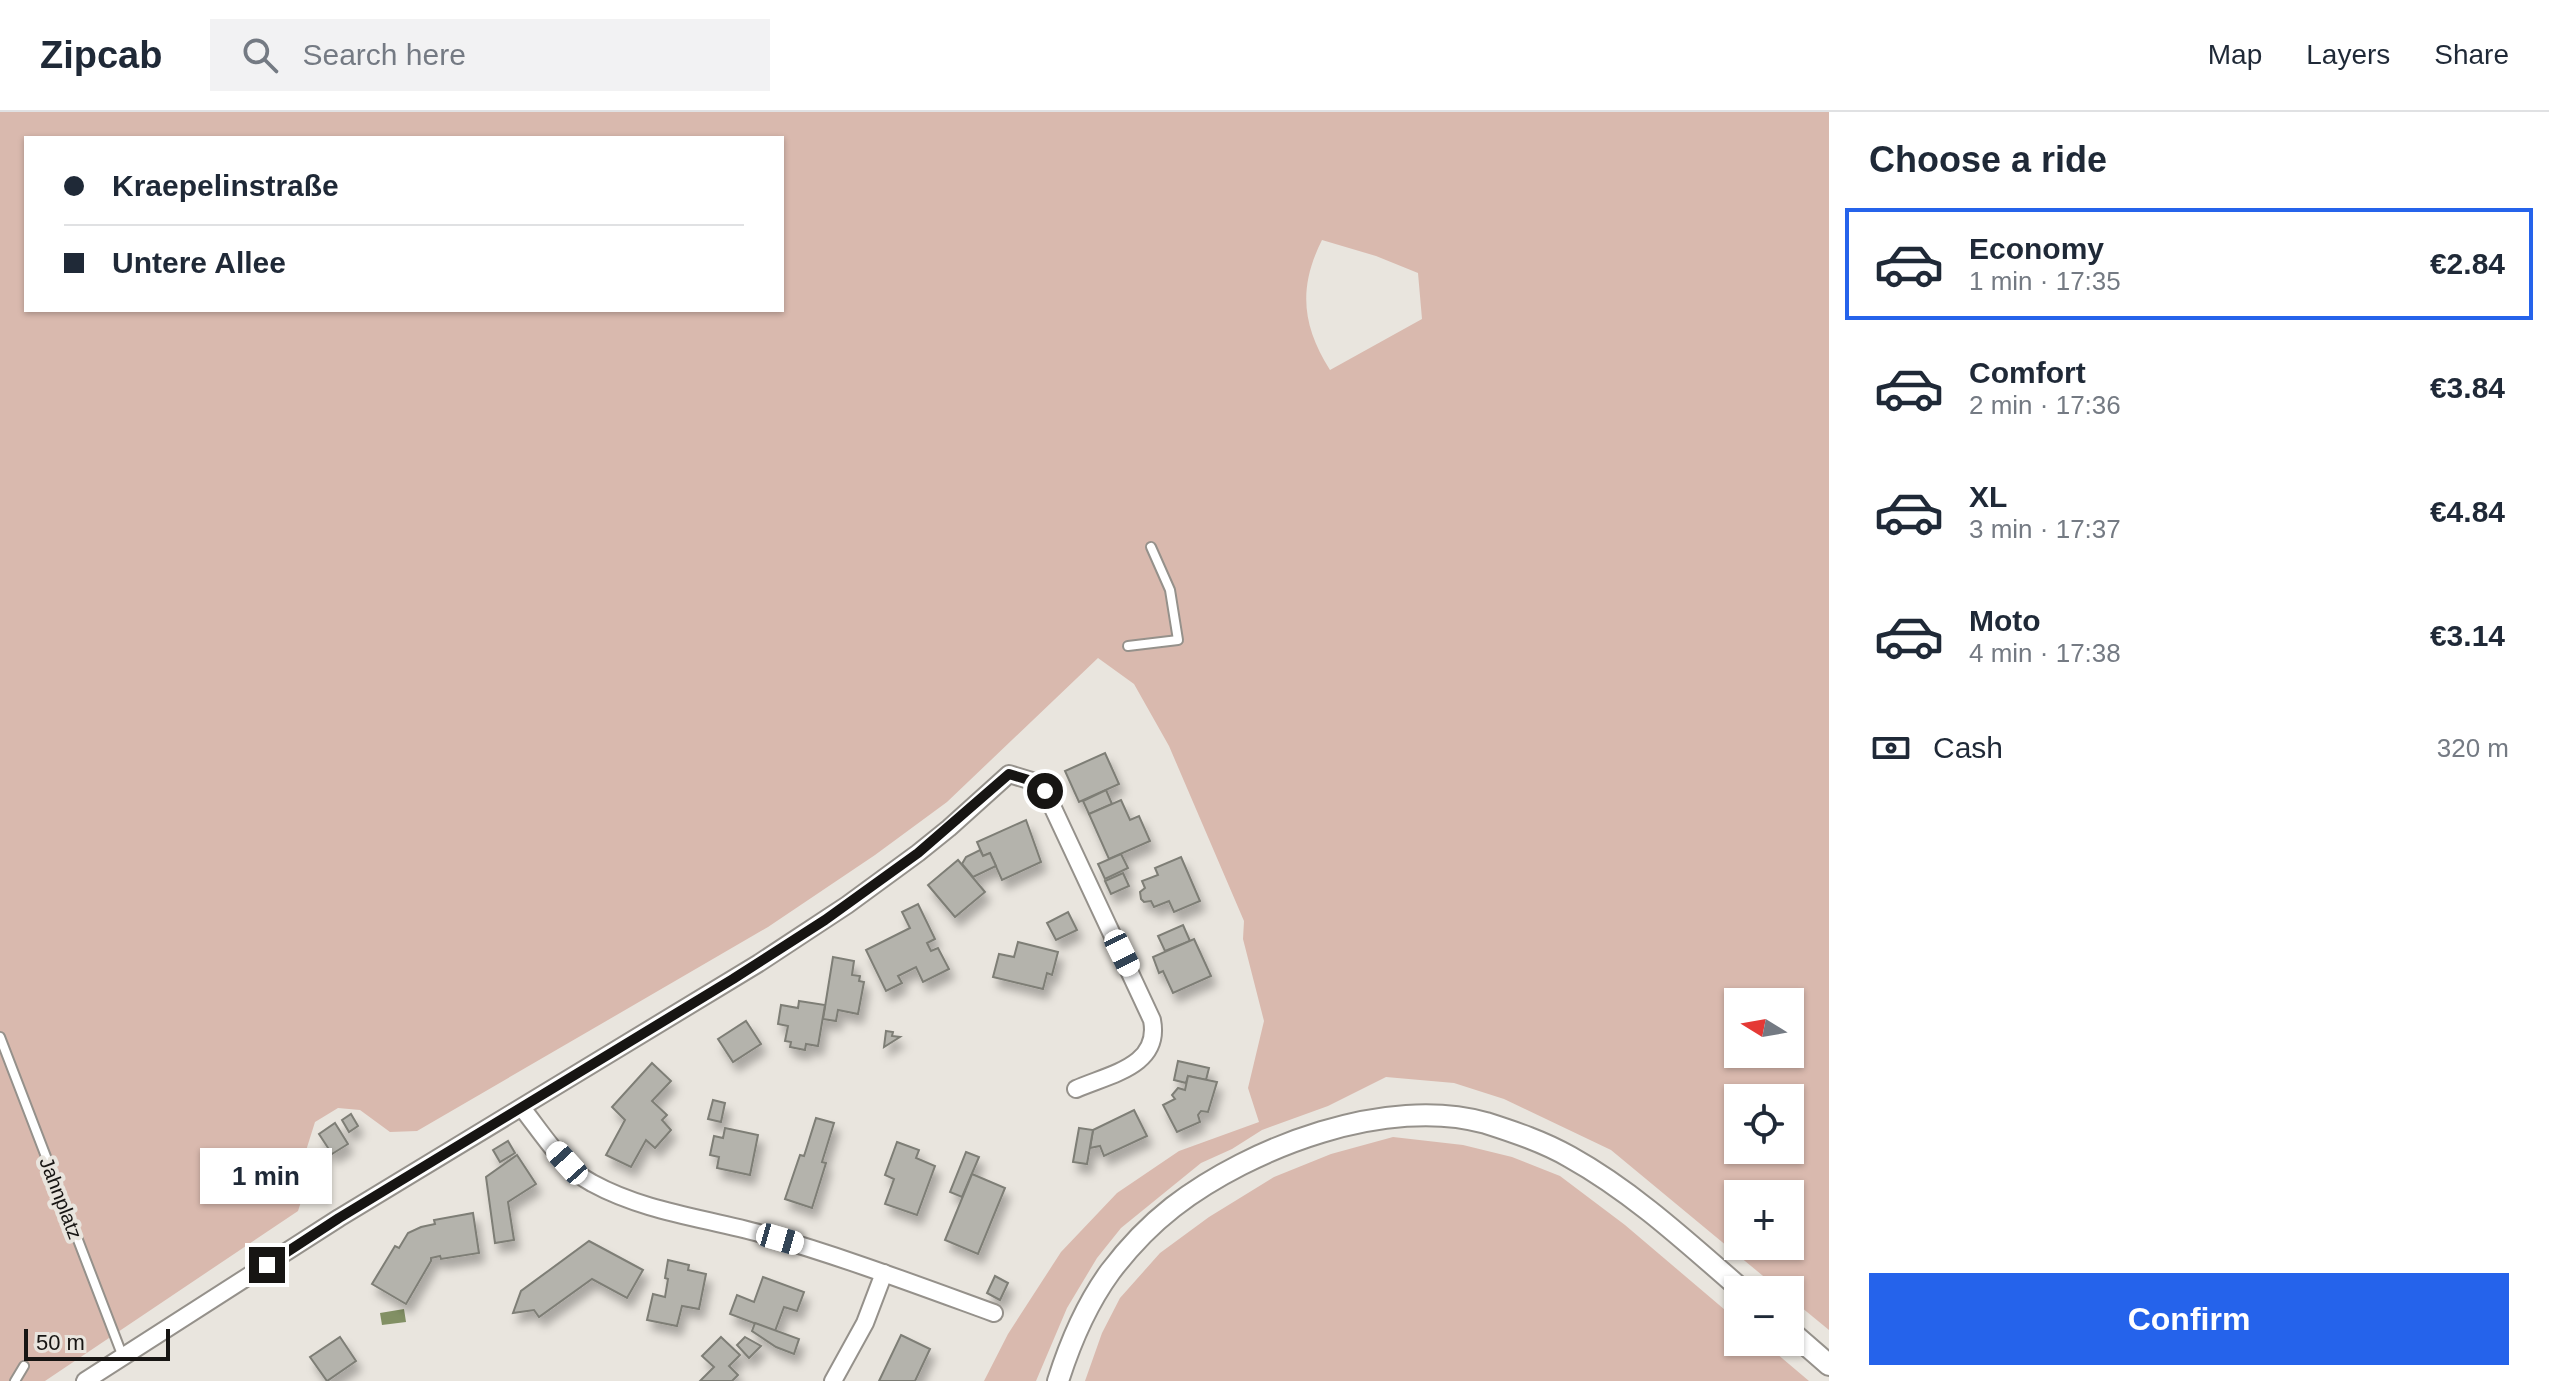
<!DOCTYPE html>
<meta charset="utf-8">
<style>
:root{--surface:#fff;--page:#f2f2f3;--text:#1f2937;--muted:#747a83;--line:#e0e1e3;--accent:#2563eb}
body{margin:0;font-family:Helvetica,sans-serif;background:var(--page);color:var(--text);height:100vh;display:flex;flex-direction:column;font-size:30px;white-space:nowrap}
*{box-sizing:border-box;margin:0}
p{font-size:26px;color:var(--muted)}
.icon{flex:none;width:44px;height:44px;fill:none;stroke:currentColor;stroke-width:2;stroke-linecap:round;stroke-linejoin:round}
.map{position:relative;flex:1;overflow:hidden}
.drawer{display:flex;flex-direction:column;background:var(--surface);width:720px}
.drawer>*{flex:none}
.top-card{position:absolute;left:24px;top:24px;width:760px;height:176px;border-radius:0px;box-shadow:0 2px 6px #0004;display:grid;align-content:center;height:176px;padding:0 40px;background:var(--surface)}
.needle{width:52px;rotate:281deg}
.buttons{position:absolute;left:1724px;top:876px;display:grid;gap:16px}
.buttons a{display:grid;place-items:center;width:80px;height:80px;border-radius:0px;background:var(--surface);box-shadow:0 2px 6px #0004;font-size:40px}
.scale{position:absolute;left:24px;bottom:20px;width:146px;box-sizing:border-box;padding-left:8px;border:4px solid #171513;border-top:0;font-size:22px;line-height:28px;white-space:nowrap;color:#171513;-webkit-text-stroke:6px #e9e5de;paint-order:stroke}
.end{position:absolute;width:36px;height:36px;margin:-18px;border:10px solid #171513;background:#fff;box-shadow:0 0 0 4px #fff}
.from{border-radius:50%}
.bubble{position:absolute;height:56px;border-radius:0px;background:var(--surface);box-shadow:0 2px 6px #0004;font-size:26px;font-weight:700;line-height:56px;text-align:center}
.car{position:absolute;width:24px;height:48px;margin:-24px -12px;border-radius:10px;box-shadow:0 0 6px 2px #0007;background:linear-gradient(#fff 24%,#345 0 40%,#fff 0 76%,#345 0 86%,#fff 0)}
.top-card b{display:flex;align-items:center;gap:28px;height:76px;font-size:30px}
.top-card b+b{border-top:2px solid var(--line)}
.top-card i{width:20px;height:20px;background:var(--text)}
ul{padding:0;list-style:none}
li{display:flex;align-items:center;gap:24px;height:112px;margin:0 16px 12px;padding:0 24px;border:4px solid transparent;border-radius:0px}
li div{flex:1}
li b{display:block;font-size:30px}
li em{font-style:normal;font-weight:700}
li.active{border-color:var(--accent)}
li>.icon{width:72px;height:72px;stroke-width:1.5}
h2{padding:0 40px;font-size:36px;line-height:96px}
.pay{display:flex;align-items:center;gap:20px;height:88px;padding:0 40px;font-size:30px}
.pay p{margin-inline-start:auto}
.button{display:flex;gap:16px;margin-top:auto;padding:16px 40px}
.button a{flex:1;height:92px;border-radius:0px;background:var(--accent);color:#fff;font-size:32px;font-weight:700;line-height:92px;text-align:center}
header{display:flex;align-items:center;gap:48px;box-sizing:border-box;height:112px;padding:0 40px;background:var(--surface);border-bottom:2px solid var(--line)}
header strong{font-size:38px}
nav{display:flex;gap:44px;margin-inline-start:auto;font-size:28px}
.search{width:560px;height:72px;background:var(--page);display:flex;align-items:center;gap:20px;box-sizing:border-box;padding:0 28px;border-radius:0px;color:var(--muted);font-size:30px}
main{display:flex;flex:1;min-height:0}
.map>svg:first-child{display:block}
</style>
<header>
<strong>Zipcab</strong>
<div class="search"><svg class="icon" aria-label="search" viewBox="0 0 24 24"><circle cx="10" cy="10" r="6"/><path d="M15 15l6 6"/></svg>Search here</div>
<nav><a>Map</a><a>Layers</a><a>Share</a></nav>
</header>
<main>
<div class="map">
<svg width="1829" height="1269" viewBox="0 0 1829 1269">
<defs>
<filter id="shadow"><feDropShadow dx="5" dy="9" stdDeviation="4" flood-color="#0004"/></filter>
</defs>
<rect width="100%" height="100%" fill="#e9e5de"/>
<g fill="#d9b9ae" fill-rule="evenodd">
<path d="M0,0H1829V1218L1790,1186V1178H1780L1611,1038L1504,987L1454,971L1386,965L1328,994L1262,1018L1232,1037L1201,1051L1121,1116L1097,1146L1067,1196L1036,1269H984L1008,1222L1061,1140L1117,1081L1179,1039L1259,1010L1248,976L1264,909L1243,827L1244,809L1169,634L1134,572L1098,546L947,690L875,743L768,815L417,1019L390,1020L360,998L338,996L315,1010L304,1045L307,1071L298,1099L45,1269H0ZM26,26H782V198H26ZM1322,128L1376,144L1418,161L1422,207L1330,258C1302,213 1298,176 1322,128ZM1738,890H1790V942H1738ZM1738,986H1790V1038H1738ZM1738,1082H1790V1134H1738Z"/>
<polygon points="1393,1025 1463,1033 1512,1045 1560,1064 1625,1113 1738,1209 1738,1230 1763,1230 1809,1269 1085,1269 1102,1221 1120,1186 1160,1141 1209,1105 1274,1065 1331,1042"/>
</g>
<polygon fill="#829064" points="404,1197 406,1210 382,1213 380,1201"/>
<g fill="#b4b3ac" stroke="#7e7e76" stroke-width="2" filter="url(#shadow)">
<polygon points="1105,641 1119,672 1079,690 1065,659"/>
<polygon points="1106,678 1112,692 1089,702 1083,689"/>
<polygon points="1121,688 1130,708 1139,704 1150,729 1109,747 1089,702"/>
<polygon points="1026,708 1041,750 1002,768 990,741 983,744 977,730"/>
<polygon points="980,738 983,744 990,741 996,754 973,765 962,752 966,745"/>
<polygon points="1121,742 1128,756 1105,767 1098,752"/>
<polygon points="1181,745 1200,789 1174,800 1169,789 1154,795 1151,789 1144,790 1141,787 1140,780 1145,776 1142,769 1158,763 1155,756"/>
<polygon points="958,748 985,780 955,805 928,773"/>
<polygon points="1123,761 1129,774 1111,782 1105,769"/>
<polygon points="918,792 935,827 927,831 931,839 938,836 949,857 923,870 916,855 898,864 902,871 886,879 866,838 910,816 902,800"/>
<polygon points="1068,800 1077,818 1056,828 1047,811"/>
<polygon points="1183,813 1190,829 1165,839 1158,824"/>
<polygon points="1194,827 1211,864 1173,881 1163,859 1159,861 1153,845"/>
<polygon points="1018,830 1058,840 1052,863 1047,861 1043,877 993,865 999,842 1014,845"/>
<polygon points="833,845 854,849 852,863 860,864 859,869 864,870 858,902 838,898 836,909 823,907"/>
<polygon points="799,889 825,893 818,934 806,932 805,938 790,935 791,930 785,929 788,914 778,912 781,893 798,896"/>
<polygon points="746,909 761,932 733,950 718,927"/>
<polygon points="886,919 893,920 892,924 900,925 884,935"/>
<polygon points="1178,949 1209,956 1206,968 1188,964 1186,971 1174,968"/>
<polygon points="652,951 671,969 652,989 667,1003 662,1008 671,1018 655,1036 646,1028 631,1055 606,1043 625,1008 612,995"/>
<polygon points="1188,964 1217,970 1208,1000 1201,999 1198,1003 1200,1010 1177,1020 1163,993 1175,987 1172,983 1178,976 1185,978"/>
<polygon points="713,988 725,991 721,1010 708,1007"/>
<polygon points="1134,998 1147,1024 1104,1044 1100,1034 1090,1036 1093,1018"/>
<polygon points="351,1002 358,1014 349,1020 342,1008"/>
<polygon points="816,1006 834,1011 822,1050 826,1051 812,1096 785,1087 800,1043 804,1044"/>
<polygon points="335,1011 348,1032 332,1042 319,1022"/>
<polygon points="725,1016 758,1023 750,1063 717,1056 719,1045 710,1043 714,1024 723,1026"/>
<polygon points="1079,1016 1093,1018 1087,1052 1073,1050"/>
<polygon points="508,1029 515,1041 500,1050 493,1038"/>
<polygon points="897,1030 919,1038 916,1046 935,1054 917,1103 885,1092 894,1067 885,1063"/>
<polygon points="966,1040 979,1045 962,1085 950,1080"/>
<polygon points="517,1043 536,1072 508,1090 514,1128 495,1131 486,1065"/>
<polygon points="972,1062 1005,1076 978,1142 945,1128"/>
<polygon points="473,1101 479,1141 441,1147 440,1144 431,1146 431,1149 406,1192 372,1172 395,1134 399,1136 408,1121 421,1115 435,1112 434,1108"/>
<polygon points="589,1129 643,1158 627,1186 592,1167 539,1205 534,1198 513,1201 521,1179"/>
<polygon points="668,1148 689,1153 688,1158 706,1162 699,1197 682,1194 677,1214 647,1208 653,1182 665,1185 668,1167 665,1166"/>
<polygon points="995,1164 1008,1171 1000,1188 987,1181"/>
<polygon points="763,1165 804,1180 797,1199 784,1195 775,1219 730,1202 737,1183 754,1190"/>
<polygon points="755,1211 799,1227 794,1242 776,1235 752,1219"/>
<polygon points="901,1223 930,1237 915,1269 879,1269"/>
<polygon points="340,1225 356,1249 327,1269 310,1245"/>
<polygon points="721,1225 740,1243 729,1254 738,1263 732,1269 700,1269 714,1255 702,1244"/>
<polygon points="745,1225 761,1234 749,1246 737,1233"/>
</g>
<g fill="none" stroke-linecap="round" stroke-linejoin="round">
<defs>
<g id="service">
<polyline points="1128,534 1178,528 1170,478 1151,435"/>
<polyline points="0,925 123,1245"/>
<polyline points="15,1269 24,1254"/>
</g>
<g id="minor">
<path d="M522,996C542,1021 563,1056 592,1071C645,1100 705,1106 762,1122C840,1144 917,1173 994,1201"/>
<path d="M85,1269L339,1106L759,851L847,793L918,741L949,716L1009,662L1032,669L1045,679L1152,908C1161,954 1110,962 1076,977"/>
<polyline points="833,1269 865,1211 884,1161"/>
</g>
<g id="tertiary">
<polyline points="1790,1219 1829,1253"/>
<path d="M1058,1269C1070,1231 1086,1193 1110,1160C1128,1136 1150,1113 1173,1095C1251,1035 1387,983 1486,1011C1514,1020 1544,1030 1570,1045C1633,1080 1688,1131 1742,1178"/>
</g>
</defs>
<use href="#service" stroke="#95918b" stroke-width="12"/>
<use href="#minor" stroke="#95918b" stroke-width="20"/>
<use href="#tertiary" stroke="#95918b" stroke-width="24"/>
<use href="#service" stroke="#fff" stroke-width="8"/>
<use href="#minor" stroke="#fff" stroke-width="16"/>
<use href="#tertiary" stroke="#fff" stroke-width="20"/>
</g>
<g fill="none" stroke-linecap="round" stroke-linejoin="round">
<polyline stroke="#171513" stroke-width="10" points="267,1153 339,1106 733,867 825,808 918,741 1009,662 1032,669 1045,679"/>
</g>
<g text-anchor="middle" stroke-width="8" stroke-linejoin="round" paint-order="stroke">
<g font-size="20" fill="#171513" stroke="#e9e5de">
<text transform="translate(61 1086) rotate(69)" y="7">Jahnplatz</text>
</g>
</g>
</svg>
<div class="buttons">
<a><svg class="needle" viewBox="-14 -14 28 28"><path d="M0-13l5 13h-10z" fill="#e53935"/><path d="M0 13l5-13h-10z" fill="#747a83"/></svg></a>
<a><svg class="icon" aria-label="locate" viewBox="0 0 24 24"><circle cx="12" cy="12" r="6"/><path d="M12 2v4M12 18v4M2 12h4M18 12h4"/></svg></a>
<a>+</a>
<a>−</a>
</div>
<div class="scale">50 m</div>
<i class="end from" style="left:1045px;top:679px"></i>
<i class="end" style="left:267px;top:1153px"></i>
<div class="bubble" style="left:200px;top:1036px;width:132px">1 min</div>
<i class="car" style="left:1122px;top:841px;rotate:154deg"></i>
<i class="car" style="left:567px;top:1051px;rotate:318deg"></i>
<i class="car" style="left:780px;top:1127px;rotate:106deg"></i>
<div class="top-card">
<b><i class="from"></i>Kraepelinstraße</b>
<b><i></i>Untere Allee</b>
</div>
</div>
<section class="drawer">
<h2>Choose a ride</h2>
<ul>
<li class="active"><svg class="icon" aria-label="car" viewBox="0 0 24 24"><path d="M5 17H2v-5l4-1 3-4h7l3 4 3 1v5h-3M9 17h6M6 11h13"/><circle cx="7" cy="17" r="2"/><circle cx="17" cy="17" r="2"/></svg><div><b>Economy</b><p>1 min · 17:35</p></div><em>€2.84</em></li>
<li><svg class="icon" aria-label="car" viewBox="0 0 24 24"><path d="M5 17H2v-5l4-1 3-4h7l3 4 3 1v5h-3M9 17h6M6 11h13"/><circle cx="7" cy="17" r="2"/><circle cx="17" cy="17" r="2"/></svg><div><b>Comfort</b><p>2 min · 17:36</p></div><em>€3.84</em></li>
<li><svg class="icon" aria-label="car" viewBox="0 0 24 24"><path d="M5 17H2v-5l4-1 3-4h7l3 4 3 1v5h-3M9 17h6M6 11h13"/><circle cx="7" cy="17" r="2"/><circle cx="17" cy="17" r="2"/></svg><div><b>XL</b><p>3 min · 17:37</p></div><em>€4.84</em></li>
<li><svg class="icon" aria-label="car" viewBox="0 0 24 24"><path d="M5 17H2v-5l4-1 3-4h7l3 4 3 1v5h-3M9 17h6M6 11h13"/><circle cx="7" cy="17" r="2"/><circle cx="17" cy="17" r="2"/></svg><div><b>Moto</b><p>4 min · 17:38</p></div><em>€3.14</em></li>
</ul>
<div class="pay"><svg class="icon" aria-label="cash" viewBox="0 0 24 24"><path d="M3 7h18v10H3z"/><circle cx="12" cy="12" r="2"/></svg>Cash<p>320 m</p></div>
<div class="button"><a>Confirm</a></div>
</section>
</main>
